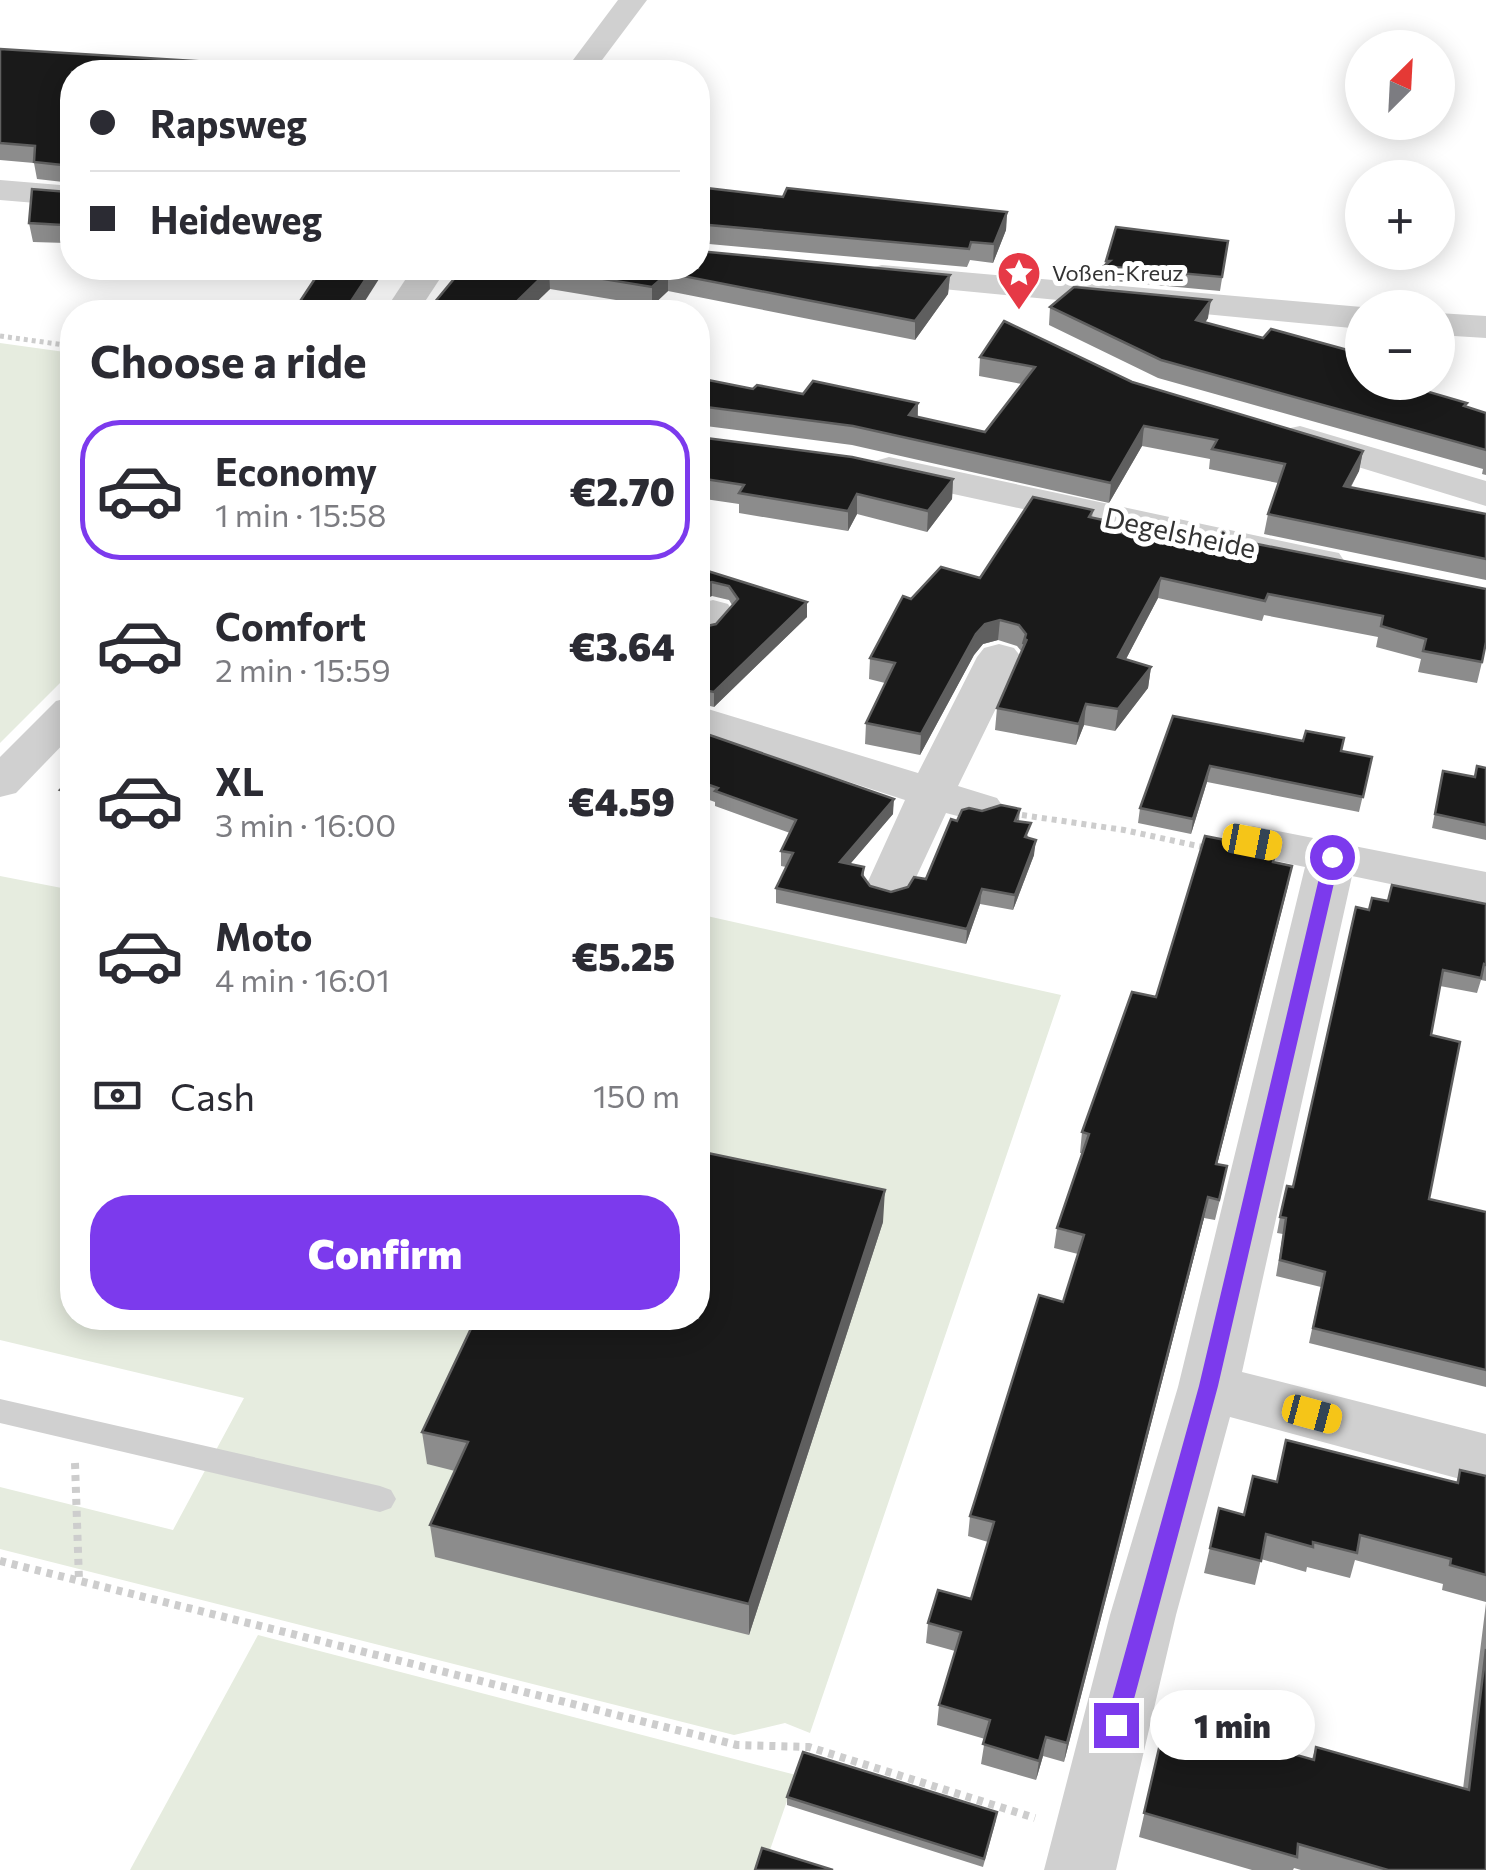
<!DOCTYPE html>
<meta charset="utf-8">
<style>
:root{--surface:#fff;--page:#f7f7f7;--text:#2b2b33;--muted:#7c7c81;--line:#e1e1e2;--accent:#7c3aed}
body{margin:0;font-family:Commissioner,sans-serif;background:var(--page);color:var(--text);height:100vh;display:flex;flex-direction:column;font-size:38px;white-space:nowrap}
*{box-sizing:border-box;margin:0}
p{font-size:32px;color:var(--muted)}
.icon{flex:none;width:55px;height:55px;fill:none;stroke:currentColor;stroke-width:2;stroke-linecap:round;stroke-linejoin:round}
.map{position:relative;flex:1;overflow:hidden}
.details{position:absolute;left:60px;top:300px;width:650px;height:1030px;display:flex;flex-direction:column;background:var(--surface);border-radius:40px;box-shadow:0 5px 25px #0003}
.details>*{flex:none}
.guide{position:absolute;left:60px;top:60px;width:650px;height:220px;border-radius:40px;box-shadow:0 5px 25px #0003;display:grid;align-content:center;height:220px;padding:0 30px;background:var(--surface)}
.needle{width:65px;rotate:24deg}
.tools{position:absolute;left:1345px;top:30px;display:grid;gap:20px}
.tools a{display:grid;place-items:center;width:110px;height:110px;border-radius:50%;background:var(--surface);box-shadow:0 5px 25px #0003;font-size:50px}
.end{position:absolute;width:45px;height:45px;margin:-22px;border:12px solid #7c3aed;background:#fff;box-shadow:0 0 0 5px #fff}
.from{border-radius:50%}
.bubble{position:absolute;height:70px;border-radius:35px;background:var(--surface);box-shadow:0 5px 25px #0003;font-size:32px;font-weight:800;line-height:70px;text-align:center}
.car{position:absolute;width:30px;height:60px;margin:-30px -15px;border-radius:12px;box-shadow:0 0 8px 2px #0007;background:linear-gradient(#f5c518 24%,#345 0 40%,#f5c518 0 76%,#345 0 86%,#f5c518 0)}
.guide b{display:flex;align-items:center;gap:35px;height:95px;font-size:38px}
.guide b+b{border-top:2px solid var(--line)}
.guide i{width:25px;height:25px;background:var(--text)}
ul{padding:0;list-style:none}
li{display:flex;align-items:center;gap:30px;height:140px;margin:0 20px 15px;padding:0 10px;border:5px solid transparent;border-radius:40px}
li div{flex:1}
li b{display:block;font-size:38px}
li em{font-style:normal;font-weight:800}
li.current{border-color:var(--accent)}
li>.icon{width:90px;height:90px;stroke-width:1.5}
h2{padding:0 30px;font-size:45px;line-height:120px}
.pay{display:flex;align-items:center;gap:25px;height:110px;padding:0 30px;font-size:38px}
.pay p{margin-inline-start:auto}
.cta{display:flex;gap:20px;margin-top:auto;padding:20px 30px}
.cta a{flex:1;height:115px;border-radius:40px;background:var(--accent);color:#fff;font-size:40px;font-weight:800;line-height:115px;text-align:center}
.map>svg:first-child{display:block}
</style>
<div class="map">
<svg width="1486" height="1870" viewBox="0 0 1486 1870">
<rect width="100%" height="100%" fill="#fff"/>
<g fill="#e6ecdf">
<polygon points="0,343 72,353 72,671 0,743"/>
<polygon points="0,876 72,890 72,1318 698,1318 698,914 1061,995 810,1733 785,1723 734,1735 0,1549 0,1487 173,1530 244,1398 0,1340"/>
<polygon points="258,1635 796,1775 763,1870 130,1870"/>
</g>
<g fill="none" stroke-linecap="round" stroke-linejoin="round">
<polyline stroke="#cdcdcd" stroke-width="5" stroke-dasharray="4 4" stroke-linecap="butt" points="0,336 72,346"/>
<polyline stroke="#cdcdcd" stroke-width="6" stroke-dasharray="5 5" stroke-linecap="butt" points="1022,815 1124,830 1207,848"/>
<g stroke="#cdcdcd" stroke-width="8" stroke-dasharray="6 6" stroke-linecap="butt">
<polyline points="75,1463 79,1581"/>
<polyline points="0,1561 737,1745 809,1747 1035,1818"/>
</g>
<polygon fill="#d0d0d0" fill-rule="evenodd" points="0,1399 380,1486 391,1490 396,1499 391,1508 380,1512 0,1423"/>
<g fill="#d0d0d0" fill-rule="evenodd">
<polygon points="618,0 647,0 593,72 564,72"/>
<polygon points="0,180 72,186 72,206 0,200"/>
<polygon points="882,265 1362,307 1362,329 870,282 865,275 870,268"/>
<polygon points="413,268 447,268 418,312 384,312"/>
<polygon points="1438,313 1486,316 1486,338 1438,335"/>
<polygon points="1300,426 1486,481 1486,506 1286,445 1281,437 1286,429"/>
<polygon points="889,457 1324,550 1339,553 1345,562 1339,571 1324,574 875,477 869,469 875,461"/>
<polygon points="713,600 728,604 734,613 713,636 698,640 698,604"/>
<polygon points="999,644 1014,648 1021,657 958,786 997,798 1004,808 997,818 980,822 946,813 906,899 889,904 872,899 865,888 905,800 698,733 698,706 918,773 977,657 984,648"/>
<polygon points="72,697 72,735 16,793 0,797 0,757 56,701"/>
<polygon points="1252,826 1486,872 1486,904 1352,876 1242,1372 1486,1434 1486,1486 1230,1417 1176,1615 1116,1870 1044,1870 1110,1615 1178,1387 1305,867 1235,852 1228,841 1235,830"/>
</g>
</g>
<g fill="#8c8c8c">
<polygon points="0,49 293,67 294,72 72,72 72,239 69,239 66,243 33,242 29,223 72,188 72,183 37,179 34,163 0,160"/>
<polygon points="698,187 783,197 1007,212 1006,230 993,263 970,260 967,267 698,243"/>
<polygon points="1228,241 1220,291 1102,280 1104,266 1106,261"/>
<polygon points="463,268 950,275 948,294 915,340 668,291 652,306 550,289 526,312 429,312 429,309"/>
<polygon points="1050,307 1208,318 1205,323 1420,389 1486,413 1486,475 1482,474 1483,469 1158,378 1049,325"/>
<polygon points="980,357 1132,382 1363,451 1359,471 1351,487 1486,514 1486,580 1264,534 1268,514 1278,483 1209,469 1210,459 1142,446 1109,503 852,445 698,425 698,378 753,389 918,403 918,417 985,432 1022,384 979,376"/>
<polygon points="698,437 953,479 952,499 927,532 857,514 848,531 739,513 739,504 698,498"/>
<polygon points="1093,510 1092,518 1111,531 1252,560 1486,589 1482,662 1477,683 1418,672 1421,659 1376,647 1378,637 1264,615 1262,621 1158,598 1126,659 1151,667 1148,688 1115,731 1084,725 1076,745 995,730 997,708 1022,652 1017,646 998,640 983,644 974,655 920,755 865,744 866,723 885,683 869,679 870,658 911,599 980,578"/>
<polygon points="698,557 698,568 807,617 714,707 698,703 698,628 716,624 732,605 729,600 712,596 698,601"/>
<polygon points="1173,716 1372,757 1359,812 1207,782 1191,834 1138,823 1140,808"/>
<polygon points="698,731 893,814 850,864 864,867 864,877 870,886 891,892 908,887 926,879 957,821 982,811 1020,809 1019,821 1029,838 1034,855 1013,910 980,904 966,944 776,903 776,888 786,867 781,866 781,851 790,833 715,806 715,802 698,796"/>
<polygon points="1477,766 1486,768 1486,840 1432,828 1443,771 1474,777"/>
<polygon points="72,778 72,802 62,799 60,790"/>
<polygon points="1273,862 1292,866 1217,1164 1223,1187 1215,1220 1204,1218 1064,1762 1043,1756 1036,1780 981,1764 985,1739 937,1725 939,1705 955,1651 926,1643 928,1623 971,1599 988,1542 968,1536 970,1516 1063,1302 1078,1254 1054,1248 1057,1228 1082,1153 1080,1153 1082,1132 1156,997"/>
<polygon points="1388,901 1486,904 1486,981 1481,980 1477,993 1440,986 1431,1035 1429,1199 1486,1212 1486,1387 1309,1343 1321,1287 1276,1276 1283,1234 1277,1233 1280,1217 1293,1187 1369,910"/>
<polygon points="883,1222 749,1635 435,1557 430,1525 455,1471 427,1464 422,1432"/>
<polygon points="1286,1440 1456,1483 1460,1470 1486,1476 1486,1602 1442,1590 1443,1584 1355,1560 1350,1578 1307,1567 1306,1572 1261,1559 1255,1585 1204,1573 1219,1508 1244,1515 1277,1482"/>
<polygon points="1486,1603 1486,1870 1301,1870 1294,1868 1293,1870 1252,1870 1139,1837 1166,1718 1312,1759 1316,1747 1463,1789"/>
<polygon points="787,1797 996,1820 983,1867 787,1805"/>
</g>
<g fill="#5f5f5f">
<polygon points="1007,212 1006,230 993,263 994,244"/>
<polygon points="66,221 69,239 66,243 63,225"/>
<polygon points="373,268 386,268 358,312 344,312"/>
<polygon points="549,270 550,289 526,312 506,312"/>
<polygon points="668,273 668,291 652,306 652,287"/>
<polygon points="950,275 948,294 915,340 915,321"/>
<polygon points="1211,300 1208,318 1194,338 1196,320"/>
<polygon points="918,403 917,422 909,415"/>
<polygon points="1144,426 1142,446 1109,503 1111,483"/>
<polygon points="1363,451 1359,471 1340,506 1344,486"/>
<polygon points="953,479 952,499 927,532 928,511"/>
<polygon points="857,494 857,514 848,531 848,511"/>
<polygon points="1161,578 1158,598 1116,678 1118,657"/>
<polygon points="712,582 712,596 698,601 698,586"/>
<polygon points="807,602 807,617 714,707 714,692"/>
<polygon points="1000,620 998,640 983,644 974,655 920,755 921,734 976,634 985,624"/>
<polygon points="1151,667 1148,688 1115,731 1118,709"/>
<polygon points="1086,704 1084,725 1076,745 1079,724"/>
<polygon points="1210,766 1207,782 1191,834 1193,819"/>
<polygon points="894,799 893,814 839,877 840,862"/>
<polygon points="1036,840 1034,855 1013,910 1015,895"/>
<polygon points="1292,866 1288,886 1212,1184 1216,1164"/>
<polygon points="982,889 980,904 966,944 967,929"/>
<polygon points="885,1190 883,1222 749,1635 749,1604"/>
<polygon points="1208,1197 1204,1218 1064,1762 1067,1743"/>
<polygon points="1046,1737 1043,1756 1036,1780 1039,1761"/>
</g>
<g fill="#1a1a1a" stroke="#5f5f5f" stroke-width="2.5">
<polygon points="0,49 293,67 288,72 72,72 72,221 66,221 63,225 29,223 32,189 68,192 72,188 71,166 34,162 35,146 0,143"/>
<polygon points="698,187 783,197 787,188 1007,212 994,244 971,242 969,249 698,224"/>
<polygon points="1116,227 1228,241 1222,277 1104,266 1110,261 1106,261"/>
<polygon points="698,251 950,275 915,321 668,273 652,287 549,270 506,312 447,312 429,309 463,268 698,268"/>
<polygon points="322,268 373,268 344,312 293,312"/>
<polygon points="1074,287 1211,300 1196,320 1263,338 1271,329 1362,354 1362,382 1421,382 1415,388 1467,403 1464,406 1486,413 1486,450 1161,360 1050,307"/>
<polygon points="1004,321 1132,382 1363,451 1344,486 1486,514 1486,559 1268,514 1285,464 1212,449 1217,440 1144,426 1111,483 853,426 698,406 698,378 753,389 757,385 803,394 813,381 918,403 909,415 985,432 1035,367 980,357"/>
<polygon points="698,437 852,457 953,479 928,511 857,494 848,511 739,493 744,485 698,478"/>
<polygon points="1033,497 1093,510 1089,517 1112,522 1108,530 1252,560 1257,544 1486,589 1486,642 1482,662 1423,651 1426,639 1381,626 1383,616 1268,594 1265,601 1161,578 1118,657 1151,667 1118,709 1086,704 1079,724 997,708 1027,639 1023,644 1026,634 1019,625 1000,620 985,624 976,634 921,734 866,723 895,663 870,658 903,596 911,599 941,567 980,578"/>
<polygon points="698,568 807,602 714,692 698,689 698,628 716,624 738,599 729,586 712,582 698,586"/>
<polygon points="1173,716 1303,741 1306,731 1344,738 1341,751 1372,757 1363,797 1210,766 1193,819 1140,808"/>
<polygon points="698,731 894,799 840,862 864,867 862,875 870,886 891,892 908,887 914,877 926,879 951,819 957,821 962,810 969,808 982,811 1001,805 1020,809 1015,821 1031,823 1025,837 1036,840 1015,895 982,889 967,929 776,888 793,853 781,851 796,820 715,791 718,788 698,781"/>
<polygon points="1477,766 1486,768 1486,825 1435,814 1443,771 1475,777"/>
<polygon points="72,778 72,794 60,790"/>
<polygon points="1205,836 1276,850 1273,862 1292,866 1216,1164 1227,1166 1219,1200 1208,1197 1067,1743 1046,1737 1039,1761 983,1744 990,1720 939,1705 961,1632 928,1623 938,1590 971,1599 994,1522 970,1516 1039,1295 1063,1302 1084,1235 1057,1228 1089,1134 1082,1132 1132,992 1156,997"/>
<polygon points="1392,885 1486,904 1486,965 1484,964 1481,978 1443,970 1431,1035 1460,1042 1429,1199 1486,1212 1486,1370 1313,1328 1325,1272 1280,1260 1286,1218 1280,1217 1287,1186 1293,1187 1356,907 1369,910 1372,898 1388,901"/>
<polygon points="698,1151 885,1190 749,1604 430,1525 468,1442 422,1432 476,1318 698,1318"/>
<polygon points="1286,1440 1458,1483 1460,1470 1486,1476 1486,1575 1450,1565 1451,1559 1360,1535 1357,1553 1313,1542 1313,1547 1266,1534 1261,1561 1210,1548 1219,1508 1244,1515 1253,1476 1277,1482"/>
<polygon points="1486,1649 1486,1870 1388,1870 1298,1844 1297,1857 1144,1813 1166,1718 1314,1760 1316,1747 1469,1790"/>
<polygon points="803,1752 997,1812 984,1859 787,1797"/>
<polygon points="762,1848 833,1870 755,1870"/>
</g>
<polygon fill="#7c3aed" points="1332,852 1340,857 1218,1386 1127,1725 1124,1732 1116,1735 1108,1732 1105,1725 1199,1386 1324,857"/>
<defs>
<symbol id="sight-pin" viewBox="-11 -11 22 30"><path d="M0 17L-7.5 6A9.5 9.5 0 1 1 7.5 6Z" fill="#e63946" stroke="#fff"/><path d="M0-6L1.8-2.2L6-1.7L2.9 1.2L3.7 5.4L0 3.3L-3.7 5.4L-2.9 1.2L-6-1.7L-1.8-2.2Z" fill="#fff"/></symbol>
</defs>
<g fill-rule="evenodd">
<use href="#sight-pin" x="994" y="248" width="50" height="68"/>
</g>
<g text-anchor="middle" stroke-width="10" stroke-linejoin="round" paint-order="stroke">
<g font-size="22" fill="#333" stroke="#fff" text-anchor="start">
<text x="1052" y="281">Voßen-Kreuz</text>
</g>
<g font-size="28" fill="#333" stroke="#fff">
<text transform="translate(1180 533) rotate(12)" y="10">Degelsheide</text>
</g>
</g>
</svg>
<div class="tools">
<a><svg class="needle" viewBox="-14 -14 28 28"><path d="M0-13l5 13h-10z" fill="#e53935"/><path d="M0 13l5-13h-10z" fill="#7c7c81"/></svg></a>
<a>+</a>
<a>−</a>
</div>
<i class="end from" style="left:1332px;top:857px"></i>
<i class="end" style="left:1116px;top:1725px"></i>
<div class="bubble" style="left:1150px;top:1690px;width:165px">1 min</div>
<i class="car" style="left:1252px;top:842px;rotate:101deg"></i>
<i class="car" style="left:1312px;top:1414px;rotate:105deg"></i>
<div class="guide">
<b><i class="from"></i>Rapsweg</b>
<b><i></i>Heideweg</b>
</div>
<section class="details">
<h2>Choose a ride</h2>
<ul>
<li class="current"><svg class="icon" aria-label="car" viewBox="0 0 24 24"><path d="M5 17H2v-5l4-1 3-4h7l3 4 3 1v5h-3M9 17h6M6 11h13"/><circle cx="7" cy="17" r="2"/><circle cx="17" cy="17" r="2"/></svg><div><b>Economy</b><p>1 min · 15:58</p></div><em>€2.70</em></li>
<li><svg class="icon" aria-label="car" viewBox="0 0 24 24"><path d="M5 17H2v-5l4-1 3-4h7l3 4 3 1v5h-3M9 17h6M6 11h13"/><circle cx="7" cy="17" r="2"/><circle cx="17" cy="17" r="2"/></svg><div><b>Comfort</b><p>2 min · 15:59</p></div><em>€3.64</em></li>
<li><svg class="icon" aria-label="car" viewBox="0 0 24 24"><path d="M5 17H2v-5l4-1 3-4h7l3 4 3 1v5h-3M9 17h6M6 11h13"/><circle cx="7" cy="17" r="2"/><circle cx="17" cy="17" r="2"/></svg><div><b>XL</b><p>3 min · 16:00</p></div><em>€4.59</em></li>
<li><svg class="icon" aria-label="car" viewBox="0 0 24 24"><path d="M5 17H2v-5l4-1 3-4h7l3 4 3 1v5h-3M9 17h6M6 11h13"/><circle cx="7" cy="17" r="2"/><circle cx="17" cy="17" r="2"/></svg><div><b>Moto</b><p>4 min · 16:01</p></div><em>€5.25</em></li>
</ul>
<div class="pay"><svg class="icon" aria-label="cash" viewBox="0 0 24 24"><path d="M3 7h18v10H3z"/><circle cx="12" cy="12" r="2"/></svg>Cash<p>150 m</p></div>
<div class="cta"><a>Confirm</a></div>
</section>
</div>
